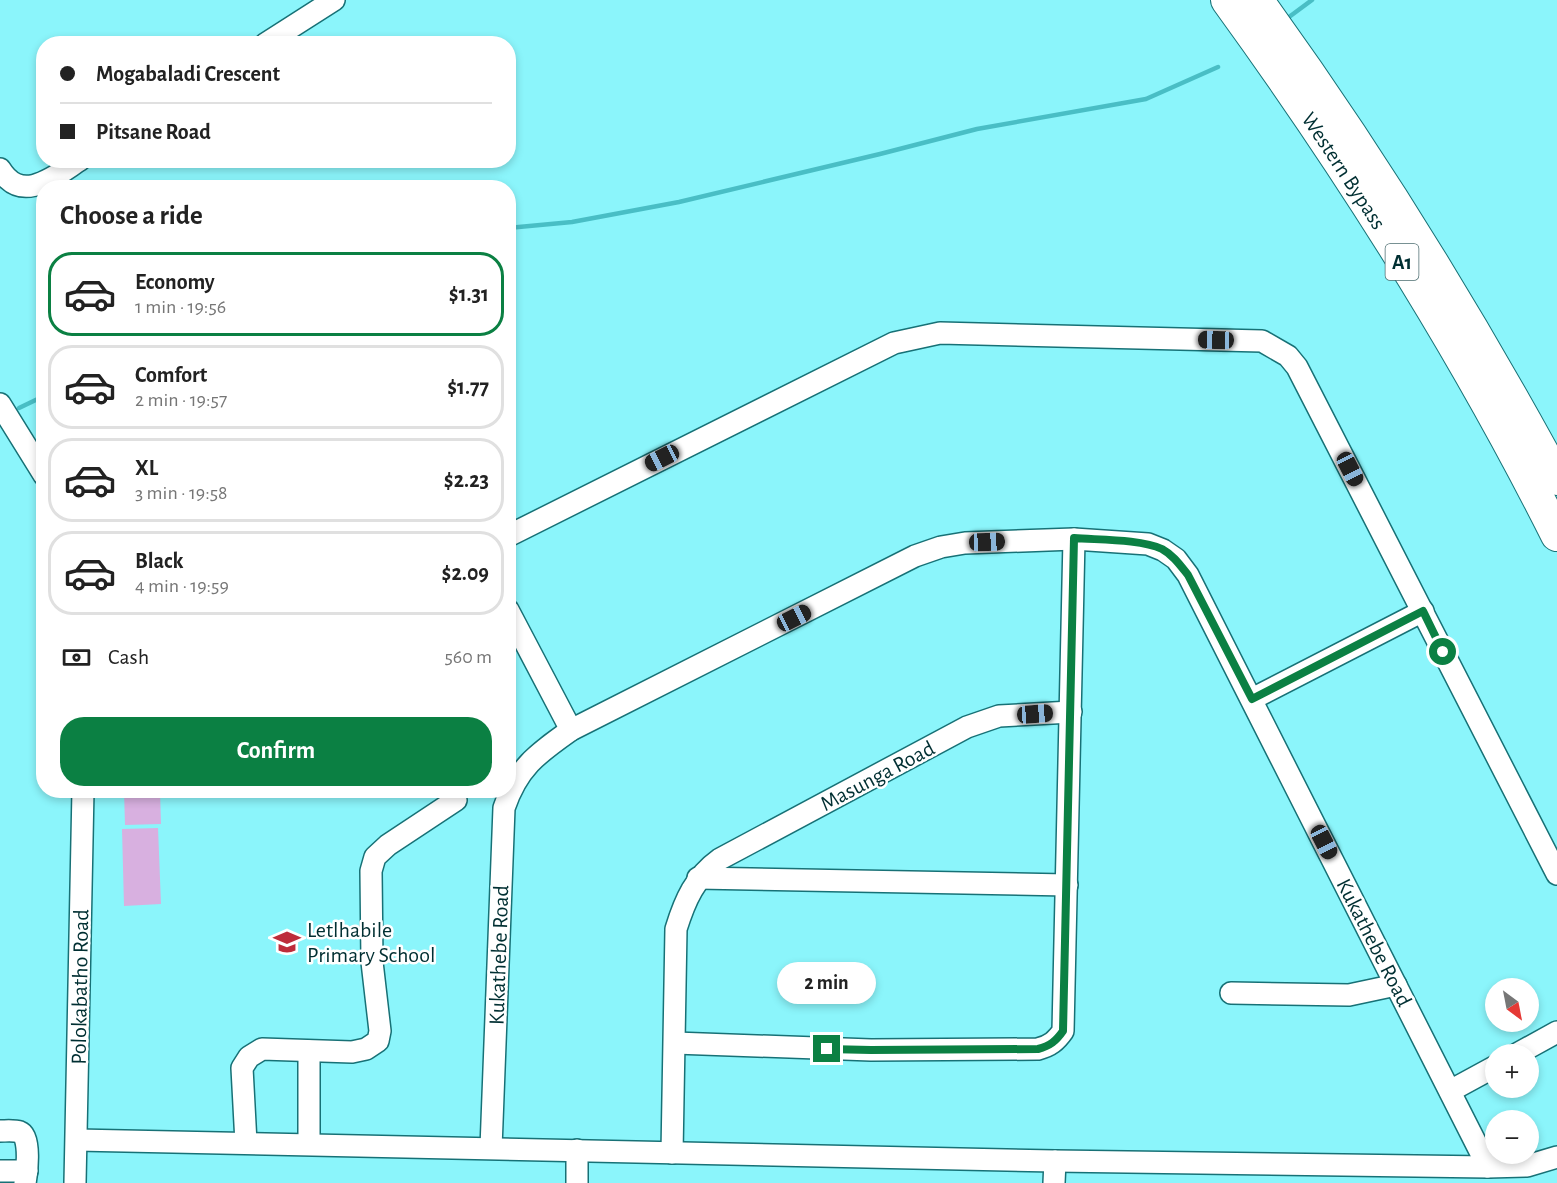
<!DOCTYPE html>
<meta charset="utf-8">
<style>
:root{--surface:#fff;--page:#f6f6f6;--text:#222;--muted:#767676;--line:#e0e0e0;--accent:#0b8043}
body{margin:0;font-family:"Alegreya Sans",sans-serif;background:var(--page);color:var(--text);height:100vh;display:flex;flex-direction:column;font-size:22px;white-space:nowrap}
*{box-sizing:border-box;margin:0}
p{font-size:20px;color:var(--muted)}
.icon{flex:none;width:33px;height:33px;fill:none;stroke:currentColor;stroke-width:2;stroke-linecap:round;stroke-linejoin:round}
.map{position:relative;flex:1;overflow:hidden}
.details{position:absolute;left:36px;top:180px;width:480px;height:618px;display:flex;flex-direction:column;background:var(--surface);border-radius:24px;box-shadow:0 3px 9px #0003}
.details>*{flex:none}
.hud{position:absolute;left:36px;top:36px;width:480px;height:132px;border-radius:24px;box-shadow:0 3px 9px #0003;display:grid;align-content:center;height:132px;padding:0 24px;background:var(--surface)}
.needle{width:39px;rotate:148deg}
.buttons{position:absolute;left:1485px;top:978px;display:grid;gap:12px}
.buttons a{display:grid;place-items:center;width:54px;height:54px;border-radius:50%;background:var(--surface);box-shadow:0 3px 9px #0003;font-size:30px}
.end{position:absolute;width:27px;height:27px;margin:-14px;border:8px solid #0b8043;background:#fff;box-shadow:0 0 0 3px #fff}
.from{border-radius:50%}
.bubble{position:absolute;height:42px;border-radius:21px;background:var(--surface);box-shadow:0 3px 9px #0003;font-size:20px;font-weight:600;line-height:42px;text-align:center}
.car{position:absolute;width:18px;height:36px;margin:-18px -9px;border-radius:8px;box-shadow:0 0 4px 2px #0007;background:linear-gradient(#222 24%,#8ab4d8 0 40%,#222 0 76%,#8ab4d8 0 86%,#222 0)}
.hud b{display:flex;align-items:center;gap:21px;height:57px;font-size:22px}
.hud b+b{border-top:2px solid var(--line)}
.hud i{width:15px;height:15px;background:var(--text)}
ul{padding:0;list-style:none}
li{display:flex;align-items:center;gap:18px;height:84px;margin:0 12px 9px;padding:0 12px;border:3px solid var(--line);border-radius:24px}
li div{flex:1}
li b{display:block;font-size:22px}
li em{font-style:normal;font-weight:600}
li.selected{border-color:var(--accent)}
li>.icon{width:54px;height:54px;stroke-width:1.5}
h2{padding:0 24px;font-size:27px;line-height:72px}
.pay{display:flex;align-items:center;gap:15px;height:66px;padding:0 24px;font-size:22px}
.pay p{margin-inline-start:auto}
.button{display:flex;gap:12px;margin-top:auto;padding:12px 24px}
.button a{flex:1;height:69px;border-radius:24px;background:var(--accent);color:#fff;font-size:24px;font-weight:600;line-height:69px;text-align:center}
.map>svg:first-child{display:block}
</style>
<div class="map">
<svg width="1557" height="1183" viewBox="0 0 1557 1183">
<rect width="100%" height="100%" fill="#8bf5fb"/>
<g fill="#d8b0e0">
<polygon points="124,791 160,791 161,824 125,825"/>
<polygon points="158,828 161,904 124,906 122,829"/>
</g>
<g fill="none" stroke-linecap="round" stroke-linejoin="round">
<g stroke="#49bec5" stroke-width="4.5">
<polyline points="1289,17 1312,0"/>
<polyline points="508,228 572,222 679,202 880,154 977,129 1146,99 1218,67"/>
<polyline points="19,408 44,396"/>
</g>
<defs>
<g id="minor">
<polyline points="265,44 334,0"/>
<path d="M0,169C22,205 55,176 80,160"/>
<polyline points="0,404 44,475"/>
<polyline points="508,536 894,343 940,333 1262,341 1288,356 1297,367 1557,874"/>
<polyline points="508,610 571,730"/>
<polyline points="1252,699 1423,611"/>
<polyline points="698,878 1067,885"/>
<polyline points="1231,993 1349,995 1396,985"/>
<path d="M675,1043L871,1050L1038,1049C1050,1046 1056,1041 1063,1031L1074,539"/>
<polyline points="309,1051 309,1144"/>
<polyline points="1517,1054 1557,1032"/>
<polyline points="1450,1091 1496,1066"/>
<path d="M0,1131C6,1131 14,1130 20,1132C31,1136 27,1173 25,1183"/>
<polyline points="77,1140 1055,1161 1488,1167 1527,1166 1557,1157"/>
<polyline points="246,1143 242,1068 249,1057 262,1049 352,1052 366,1049 378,1041 380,1031 372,962 371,871 375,857 388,845 456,800"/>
<path d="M491,1148L504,808C518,767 537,754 571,730L915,556L941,547L965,543L1074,539L1148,544L1163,550L1176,559L1188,575L1488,1167"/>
<path d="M672,1153L676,929C685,900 695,877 720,859L967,727L999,716L1071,712"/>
<polyline points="0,1171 27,1171"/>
<polyline points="75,1183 83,790"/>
<polyline points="577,1183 577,1150"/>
<polyline points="1054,1183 1055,1161"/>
</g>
<g id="highway">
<path id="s1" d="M1227,0C1349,168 1464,350 1557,535"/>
<path d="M1257,0C1368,153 1467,313 1557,479"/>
</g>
</defs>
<use href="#minor" stroke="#177176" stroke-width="24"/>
<use href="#highway" stroke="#177176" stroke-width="34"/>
<use href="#minor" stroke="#fff" stroke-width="21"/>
<use href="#highway" stroke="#fff" stroke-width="32"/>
</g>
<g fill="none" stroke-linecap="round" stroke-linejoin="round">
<path stroke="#0b8043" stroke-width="8" d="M827,1049L871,1050L1038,1049C1050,1046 1056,1041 1063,1031L1074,538C1098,540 1141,539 1162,549C1173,555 1180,565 1188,575L1252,699L1423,611L1443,652"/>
</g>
<defs>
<symbol id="school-bare" viewBox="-9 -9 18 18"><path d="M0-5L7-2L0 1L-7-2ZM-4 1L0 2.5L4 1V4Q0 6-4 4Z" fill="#bd2c3b" stroke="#fff" stroke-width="2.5" paint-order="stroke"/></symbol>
</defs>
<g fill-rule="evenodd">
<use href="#school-bare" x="268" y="923" width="38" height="38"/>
</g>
<g text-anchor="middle" stroke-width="5" stroke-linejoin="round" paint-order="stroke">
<rect fill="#fff" stroke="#4c6d70" stroke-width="1.5" x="1385.5" y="244" width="33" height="36" rx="4.5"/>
<g font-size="21" font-weight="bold" fill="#002f32">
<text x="1402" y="269">A1</text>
</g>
<g font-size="22" fill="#002f32" stroke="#fff">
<text dy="8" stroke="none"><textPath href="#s1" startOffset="207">Western Bypass</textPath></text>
<text transform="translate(877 775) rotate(-28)" y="8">Masunga Road</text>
<text transform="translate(1375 942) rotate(63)" y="8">Kukathebe Road</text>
<text transform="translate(498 955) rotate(-88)" y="8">Kukathebe Road</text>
<text transform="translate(79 987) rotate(-89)" y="8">Polokabatho Road</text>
</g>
<g font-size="22" fill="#002f32" stroke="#fff" text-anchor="start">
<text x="307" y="937">Letlhabile<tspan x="307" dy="25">Primary School</tspan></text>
</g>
</g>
</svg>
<div class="buttons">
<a><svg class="needle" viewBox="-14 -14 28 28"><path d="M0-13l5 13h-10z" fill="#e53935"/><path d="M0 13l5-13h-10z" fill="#767676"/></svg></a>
<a>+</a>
<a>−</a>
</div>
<i class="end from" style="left:1443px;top:652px"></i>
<i class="end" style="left:827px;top:1049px"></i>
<div class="bubble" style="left:777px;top:962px;width:99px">2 min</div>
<i class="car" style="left:1216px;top:340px;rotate:271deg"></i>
<i class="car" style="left:662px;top:458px;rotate:243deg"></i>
<i class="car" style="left:1350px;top:469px;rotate:153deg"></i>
<i class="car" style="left:987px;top:542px;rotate:88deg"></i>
<i class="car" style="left:794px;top:618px;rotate:63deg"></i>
<i class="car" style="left:1035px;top:714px;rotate:86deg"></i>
<i class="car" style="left:1324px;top:842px;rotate:153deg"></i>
<div class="hud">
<b><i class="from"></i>Mogabaladi Crescent</b>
<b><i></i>Pitsane Road</b>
</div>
<section class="details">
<h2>Choose a ride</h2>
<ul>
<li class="selected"><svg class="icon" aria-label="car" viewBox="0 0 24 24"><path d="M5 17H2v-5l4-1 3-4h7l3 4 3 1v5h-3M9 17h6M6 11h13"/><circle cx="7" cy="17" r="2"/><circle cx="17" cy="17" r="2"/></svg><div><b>Economy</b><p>1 min · 19:56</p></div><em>$1.31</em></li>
<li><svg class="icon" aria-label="car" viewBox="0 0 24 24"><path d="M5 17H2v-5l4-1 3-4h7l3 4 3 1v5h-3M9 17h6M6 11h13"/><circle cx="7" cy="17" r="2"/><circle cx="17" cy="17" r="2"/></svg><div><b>Comfort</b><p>2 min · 19:57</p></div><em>$1.77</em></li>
<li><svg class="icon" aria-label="car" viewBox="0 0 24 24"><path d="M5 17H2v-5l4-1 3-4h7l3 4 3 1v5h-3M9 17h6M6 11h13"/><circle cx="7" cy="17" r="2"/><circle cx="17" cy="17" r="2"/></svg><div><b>XL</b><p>3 min · 19:58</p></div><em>$2.23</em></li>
<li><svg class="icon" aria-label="car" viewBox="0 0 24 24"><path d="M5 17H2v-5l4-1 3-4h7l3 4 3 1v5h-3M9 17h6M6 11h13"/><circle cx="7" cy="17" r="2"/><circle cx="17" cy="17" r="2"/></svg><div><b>Black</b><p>4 min · 19:59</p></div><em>$2.09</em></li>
</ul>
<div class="pay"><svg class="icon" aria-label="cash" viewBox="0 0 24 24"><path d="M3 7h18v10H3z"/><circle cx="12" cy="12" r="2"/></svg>Cash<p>560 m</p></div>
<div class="button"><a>Confirm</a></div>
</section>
</div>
